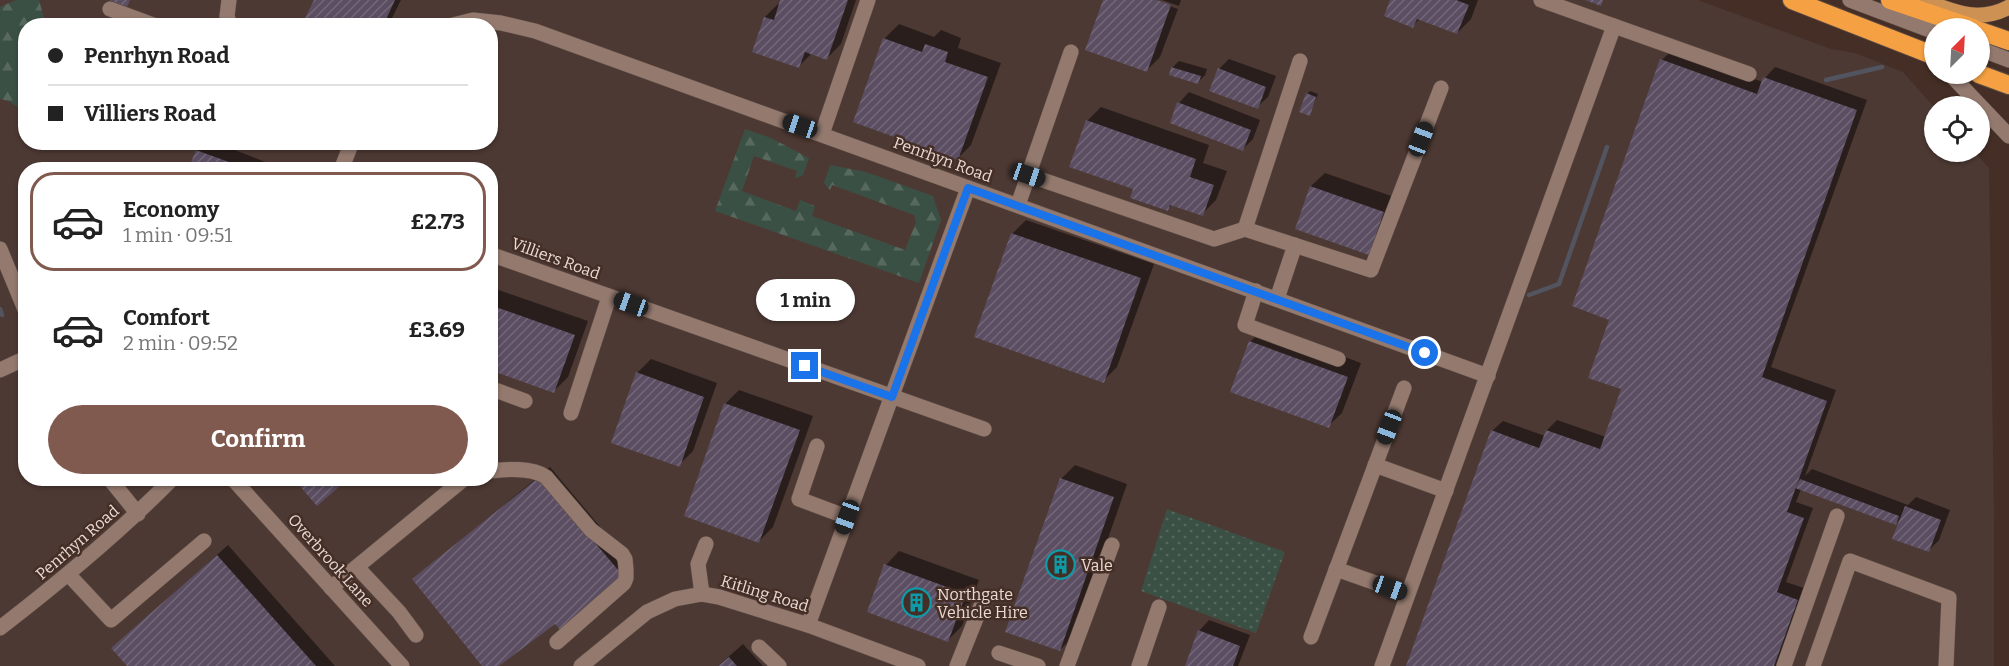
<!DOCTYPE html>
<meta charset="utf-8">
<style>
:root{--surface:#fff;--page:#f6f6f6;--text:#222;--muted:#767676;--line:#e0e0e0;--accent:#805a4f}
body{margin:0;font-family:Bitter,serif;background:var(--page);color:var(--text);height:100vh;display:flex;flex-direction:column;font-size:22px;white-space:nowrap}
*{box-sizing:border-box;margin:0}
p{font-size:20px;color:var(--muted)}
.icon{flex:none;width:33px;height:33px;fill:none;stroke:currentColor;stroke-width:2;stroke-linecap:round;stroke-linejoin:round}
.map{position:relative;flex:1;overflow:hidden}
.side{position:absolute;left:18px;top:162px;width:480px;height:324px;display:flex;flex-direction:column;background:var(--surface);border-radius:24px;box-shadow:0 2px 4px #0004}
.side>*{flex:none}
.banner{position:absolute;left:18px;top:18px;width:480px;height:132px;border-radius:24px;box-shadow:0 2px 4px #0004;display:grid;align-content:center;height:132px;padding:0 30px;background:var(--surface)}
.needle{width:39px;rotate:24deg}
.buttons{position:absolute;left:1924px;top:18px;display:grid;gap:12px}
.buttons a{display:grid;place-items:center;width:66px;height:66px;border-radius:50%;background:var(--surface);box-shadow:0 2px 4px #0004;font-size:30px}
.end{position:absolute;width:27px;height:27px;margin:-14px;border:8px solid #1a73e8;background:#fff;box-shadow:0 0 0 3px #fff}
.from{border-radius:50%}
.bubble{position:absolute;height:42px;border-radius:21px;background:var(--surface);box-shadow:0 2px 4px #0004;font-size:20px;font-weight:700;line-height:42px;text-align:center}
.car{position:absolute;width:18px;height:36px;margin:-18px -9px;border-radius:8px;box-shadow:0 0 4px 2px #0007;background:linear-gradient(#222 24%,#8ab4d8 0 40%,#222 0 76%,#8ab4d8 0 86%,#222 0)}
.banner b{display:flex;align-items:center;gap:21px;height:57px;font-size:22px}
.banner b+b{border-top:2px solid var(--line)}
.banner i{width:15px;height:15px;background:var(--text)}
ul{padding:10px 0 0;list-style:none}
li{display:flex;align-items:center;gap:18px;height:99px;margin:0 12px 9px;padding:0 18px;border:3px solid transparent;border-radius:24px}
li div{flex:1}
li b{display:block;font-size:22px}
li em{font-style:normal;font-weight:700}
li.active{border-color:var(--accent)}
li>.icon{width:54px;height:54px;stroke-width:1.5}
.cta{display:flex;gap:12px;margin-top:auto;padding:12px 30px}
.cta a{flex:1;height:69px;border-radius:36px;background:var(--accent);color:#fff;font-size:24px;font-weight:700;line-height:69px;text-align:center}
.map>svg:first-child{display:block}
</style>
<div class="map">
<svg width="2009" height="666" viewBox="0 0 2009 666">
<defs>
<pattern id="grass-dots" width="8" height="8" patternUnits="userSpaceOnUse" patternTransform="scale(1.5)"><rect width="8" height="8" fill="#3b5044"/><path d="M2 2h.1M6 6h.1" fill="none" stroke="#57695e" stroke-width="1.8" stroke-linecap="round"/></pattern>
<pattern id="forest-firs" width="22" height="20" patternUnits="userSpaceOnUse" patternTransform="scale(1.5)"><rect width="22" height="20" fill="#3b5044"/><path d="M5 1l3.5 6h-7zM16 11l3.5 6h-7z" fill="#57695e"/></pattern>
<pattern id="building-hatch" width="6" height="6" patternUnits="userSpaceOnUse" patternTransform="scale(1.5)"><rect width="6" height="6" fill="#5b4e62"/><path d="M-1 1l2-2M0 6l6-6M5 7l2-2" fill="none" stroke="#736778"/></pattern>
</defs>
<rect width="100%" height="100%" fill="#442e25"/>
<path fill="#4d3933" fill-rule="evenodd" d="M0,0H1698L1831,49L1855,53L1903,72L1935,108V152H1975L1989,168L1994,520V666H0ZM26,26H490V142H26ZM26,170H490V478H26Z"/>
<polygon fill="url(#grass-dots)" points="1167,509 1285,552 1256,633 1141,591"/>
<g fill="url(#forest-firs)">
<polygon points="16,0 39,0 46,25 26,26 25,113 9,101 0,99 0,7"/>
<polygon points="745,129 771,138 809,158 803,175 797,178 795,178 797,171 754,156 742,191 796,211 800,200 815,206 812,216 905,250 916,222 914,215 832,185 830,190 824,183 830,165 866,172 933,196 941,220 919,283 715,211"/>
</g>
<g fill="#0007">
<polygon points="315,0 401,0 388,26 303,26"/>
<polygon points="782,0 856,0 841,44 827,58 812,53 799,66 754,51 765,17"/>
<polygon points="1105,0 1153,0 1178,9 1160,57 1146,71"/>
<polygon points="1162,0 1181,0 1179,6"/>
<polygon points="1392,0 1478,0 1471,19 1457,33 1420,18 1413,26"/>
<polygon points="131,10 175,26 116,26"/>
<polygon points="899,24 934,37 941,30 961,38 958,48 1001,63 971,145 957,159 855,121 885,38"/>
<polygon points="1672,50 1763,82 1765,78 1775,67 1867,100 1771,367 1836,390 1805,476 1812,469 1908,505 1916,497 1950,510 1939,540 1928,551 1903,516 1896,523 1801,489 1796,502 1813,508 1786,582 1807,589 1780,666 1408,666 1492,431 1503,421 1545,436 1547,430 1557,420 1606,437 1623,389 1611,319 1662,60"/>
<polygon points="1229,59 1276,76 1268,97 1257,107 1219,69"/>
<polygon points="1179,61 1207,69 1205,75 1198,82 1172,68"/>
<polygon points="1310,91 1318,94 1309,115 1307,94"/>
<polygon points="1189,92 1260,120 1253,139 1243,149 1179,103"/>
<polygon points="1101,107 1209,145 1203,163 1227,171 1216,200 1202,214 1173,204 1167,209 1135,188 1087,121"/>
<polygon points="205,142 214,142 286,170 190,170 197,150"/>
<polygon points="1325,173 1397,198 1382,240 1368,254 1297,228 1311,186"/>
<polygon points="1026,220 1154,264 1117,367 1103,381 976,336 1013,233"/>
<polygon points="490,287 588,321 568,377 554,391 490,369"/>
<polygon points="1265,327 1361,363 1342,413 1328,426 1232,391 1251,341"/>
<polygon points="651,359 717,383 693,451 679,465 637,373"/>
<polygon points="739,390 813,416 773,527 759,541 725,404"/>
<polygon points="1075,465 1127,484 1074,636 1060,650 1061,479"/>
<polygon points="550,467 634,567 624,577 555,622 497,666 484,666 414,579"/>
<polygon points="228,545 335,666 129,666 124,638"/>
<polygon points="899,551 979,580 962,626 948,640 886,565"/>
<polygon points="1209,620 1250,635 1238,666 1186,666 1199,631"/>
<polygon points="743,644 763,666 718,666"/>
</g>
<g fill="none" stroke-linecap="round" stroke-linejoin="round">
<g stroke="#525460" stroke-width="4.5">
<polyline points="1826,80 1882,67"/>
<polyline points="1529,295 1559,284 1607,147"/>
<polyline points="0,309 2,315"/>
</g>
</g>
<g fill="url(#building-hatch)">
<polygon points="109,0 130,0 127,7"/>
<polygon points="314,0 395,0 383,26 301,26"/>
<polygon points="780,0 848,0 827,60 805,52 799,68 752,52 764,17 774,20"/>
<polygon points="1103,0 1157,0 1171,5 1147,72 1085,50"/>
<polygon points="1390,0 1456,0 1469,5 1457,34 1417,19 1413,28 1384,16"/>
<polygon points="1585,0 1603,0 1601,6"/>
<polygon points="883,38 922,52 925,44 948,52 945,62 988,77 958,160 853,122"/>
<polygon points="1660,59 1757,94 1763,77 1857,110 1762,377 1827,401 1787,512 1804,518 1777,592 1798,600 1774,666 1406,666 1491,430 1539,448 1546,430 1600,449 1621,389 1588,378 1609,320 1572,306"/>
<polygon points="1171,67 1201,76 1198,84 1169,75"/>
<polygon points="1218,68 1266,87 1258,109 1209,91"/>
<polygon points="1306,93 1316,97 1310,116 1299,112"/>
<polygon points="1177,102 1251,130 1243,151 1170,123"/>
<polygon points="1086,120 1196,159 1190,177 1214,185 1203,216 1170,205 1168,211 1130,198 1133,189 1069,167"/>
<polygon points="196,150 248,169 248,170 188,170"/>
<polygon points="1310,186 1384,212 1369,255 1295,229"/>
<polygon points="1011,233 1141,278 1104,383 974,337"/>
<polygon points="490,305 575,335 554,393 490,370"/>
<polygon points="1249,341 1348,377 1329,428 1230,392"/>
<polygon points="636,372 704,397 680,467 611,443"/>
<polygon points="724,403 800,430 759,543 684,516"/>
<polygon points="539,477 625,578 562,632 555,624 499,666 482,666 412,579"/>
<polygon points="293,478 349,478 317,506"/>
<polygon points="1060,478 1114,497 1060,651 1005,632"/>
<polygon points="1800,479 1899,516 1896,525 1795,488"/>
<polygon points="1905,506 1941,520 1929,552 1892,539"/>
<polygon points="217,555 316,666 127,666 111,648"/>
<polygon points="884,564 966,594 948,642 867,612"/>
<polygon points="1198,630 1240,646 1233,666 1185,666"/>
<polygon points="729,657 737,666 718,666"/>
</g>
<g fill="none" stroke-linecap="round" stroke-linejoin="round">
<defs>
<g id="minor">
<polyline points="229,0 227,16 230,26"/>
<polyline points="1541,0 1614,26"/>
<polyline points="1850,0 1935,32"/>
<polyline points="110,9 156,26"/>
<polyline points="449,26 473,20 501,23 535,31 1488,376"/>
<polyline points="1980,49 2009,60"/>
<polyline points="1950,74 2009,136"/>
<polyline points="822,134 868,0"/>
<polyline points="341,170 352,142"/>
<polyline points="1028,175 1214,239 1245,229 1371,270 1441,88"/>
<polyline points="1018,205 1071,52"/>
<polyline points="1245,229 1300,61"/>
<polyline points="0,249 26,312"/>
<polyline points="490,254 984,429"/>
<polyline points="1256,291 1245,325 1338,359"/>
<polyline points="1277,299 1295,245"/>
<polyline points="0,370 26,358"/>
<polyline points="490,388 525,401"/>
<polyline points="571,413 609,297"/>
<polyline points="817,446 799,499 847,517"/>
<polyline points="1375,465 1446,491"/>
<path d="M490,471C507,469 532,467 546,477L591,530L622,554L625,559L626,569V578L624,583L557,642"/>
<polyline points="109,478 138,514"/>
<polyline points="232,478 402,666"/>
<polyline points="357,567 399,612 416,635"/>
<polyline points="1336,569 1407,594"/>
<polyline points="69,575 111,620 204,541"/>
<polyline points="331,588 465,478"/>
<polyline points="702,594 698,564 706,544"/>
<polyline points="808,625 968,188"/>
<path d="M0,628C61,581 119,533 173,478"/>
<polyline points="1311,637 1404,388"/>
<polyline points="759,647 779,666"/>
<polyline points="999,653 1038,666"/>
<polyline points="581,666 647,612 675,599 702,594 719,597 808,625 918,666"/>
<polyline points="957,666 981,606"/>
<polyline points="1067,666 1112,545"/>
<polyline points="1139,666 1159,607"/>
<polyline points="1382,666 1614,26 1749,74"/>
<polyline points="1784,666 1837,516"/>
<polyline points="1813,666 1850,561 1949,598 1946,666"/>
</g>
<path id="major" d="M1922,0C1953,11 1977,24 2009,7"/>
<g id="highway">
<polyline points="1792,0 1935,56"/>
<polyline points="1890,0 1973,28"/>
<polyline points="1980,31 2009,41"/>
<polyline points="1979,74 2009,85"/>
</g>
</defs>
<use href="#minor" stroke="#5f4d45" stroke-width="16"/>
<use href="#major" stroke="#5f4d45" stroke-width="16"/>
<use href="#highway" stroke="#5f4d45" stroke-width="20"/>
<use href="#minor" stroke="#93796e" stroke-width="15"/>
<use href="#major" stroke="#ce9154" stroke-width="15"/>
<use href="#highway" stroke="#f5a143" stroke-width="18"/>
</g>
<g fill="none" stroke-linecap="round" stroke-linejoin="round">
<polyline stroke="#1a73e8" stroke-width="8" points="805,366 892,397 968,188 1425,353"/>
</g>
<defs>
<symbol id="building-ring" viewBox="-11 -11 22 22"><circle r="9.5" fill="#442e25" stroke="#0f9aa8" stroke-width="1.5"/><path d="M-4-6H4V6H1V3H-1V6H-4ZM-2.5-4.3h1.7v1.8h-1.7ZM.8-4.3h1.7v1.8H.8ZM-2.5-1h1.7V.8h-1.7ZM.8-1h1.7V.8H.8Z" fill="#0f9aa8"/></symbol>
</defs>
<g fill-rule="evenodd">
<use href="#building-ring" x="1044" y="548" width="33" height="33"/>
<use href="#building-ring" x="900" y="586" width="33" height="33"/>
</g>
<g text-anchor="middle" stroke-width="5" stroke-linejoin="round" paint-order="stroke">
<g font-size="16" fill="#e9dad4" stroke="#442e25">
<text transform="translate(943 159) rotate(20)" y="6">Penrhyn Road</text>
<text transform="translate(556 258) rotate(20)" y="6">Villiers Road</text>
<text transform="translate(77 542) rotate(-41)" y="6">Penrhyn Road</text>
<text transform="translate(331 560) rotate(48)" y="6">Overbrook Lane</text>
<text transform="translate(765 593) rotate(17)" y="6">Kitling Road</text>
</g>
<g font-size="16" fill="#e9dad4" stroke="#442e25" text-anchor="start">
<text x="1081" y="571">Vale</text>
<text x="937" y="600">Northgate<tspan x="937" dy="18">Vehicle Hire</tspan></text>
</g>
</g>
</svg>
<div class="buttons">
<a><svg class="needle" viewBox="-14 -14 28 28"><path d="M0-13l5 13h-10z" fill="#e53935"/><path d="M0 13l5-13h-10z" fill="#767676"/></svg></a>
<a><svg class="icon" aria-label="locate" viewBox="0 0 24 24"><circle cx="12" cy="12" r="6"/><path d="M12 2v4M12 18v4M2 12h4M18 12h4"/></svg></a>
</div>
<i class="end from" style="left:1425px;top:353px"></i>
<i class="end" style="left:805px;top:366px"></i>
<div class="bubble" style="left:756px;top:279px;width:99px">1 min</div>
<i class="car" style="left:800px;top:126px;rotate:289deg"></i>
<i class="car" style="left:1421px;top:139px;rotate:21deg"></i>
<i class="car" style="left:1028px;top:175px;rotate:109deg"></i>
<i class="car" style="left:631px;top:304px;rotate:290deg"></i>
<i class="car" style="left:1389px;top:427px;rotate:201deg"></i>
<i class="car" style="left:847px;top:517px;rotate:200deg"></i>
<i class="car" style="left:1390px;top:588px;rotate:110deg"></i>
<div class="banner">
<b><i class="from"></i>Penrhyn Road</b>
<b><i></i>Villiers Road</b>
</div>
<section class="side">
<ul>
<li class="active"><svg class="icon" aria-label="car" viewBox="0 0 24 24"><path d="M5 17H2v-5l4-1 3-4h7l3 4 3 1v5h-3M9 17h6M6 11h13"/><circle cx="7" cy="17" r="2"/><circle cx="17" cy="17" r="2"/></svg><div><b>Economy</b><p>1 min · 09:51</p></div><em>£2.73</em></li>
<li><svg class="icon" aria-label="car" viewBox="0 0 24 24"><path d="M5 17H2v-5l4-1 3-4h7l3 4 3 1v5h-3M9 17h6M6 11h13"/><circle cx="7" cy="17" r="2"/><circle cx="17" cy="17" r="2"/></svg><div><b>Comfort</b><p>2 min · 09:52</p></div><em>£3.69</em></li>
</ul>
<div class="cta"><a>Confirm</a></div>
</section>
</div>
